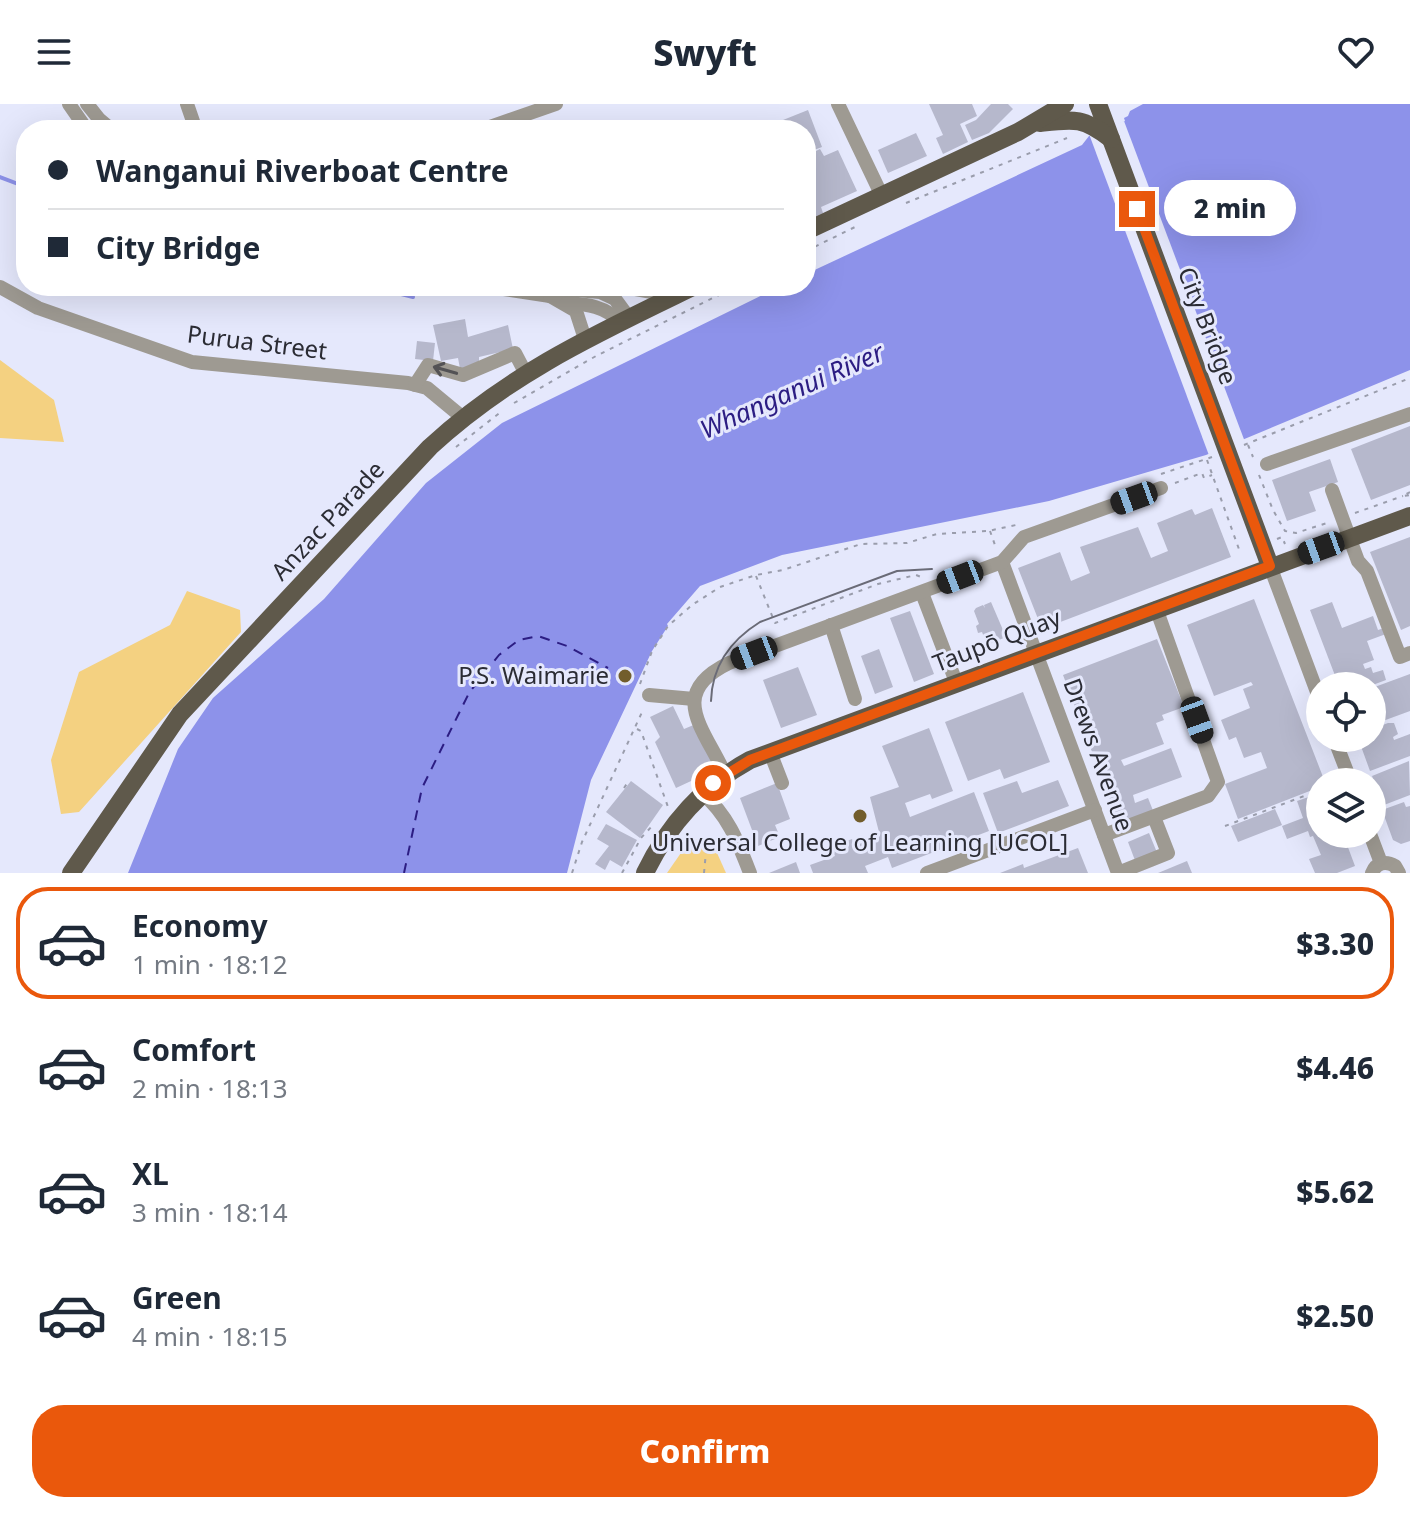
<!DOCTYPE html>
<meta charset="utf-8">
<style>
:root{--surface:#fff;--page:#f2f2f3;--text:#1f2937;--muted:#747a83;--line:#e0e1e3;--accent:#ea580c}
body{margin:0;font-family:"Noto Sans",sans-serif;background:var(--page);color:var(--text);height:100vh;display:flex;flex-direction:column;font-size:30px;white-space:nowrap}
*{box-sizing:border-box;margin:0}
p{font-size:26px;color:var(--muted)}
.icon{flex:none;width:44px;height:44px;fill:none;stroke:currentColor;stroke-width:2;stroke-linecap:round;stroke-linejoin:round}
.map{position:relative;height:769px;overflow:hidden}
.drawer{display:flex;flex-direction:column;background:var(--surface);flex:1}
.drawer>*{flex:none}
.top-card{position:absolute;left:16px;top:16px;width:800px;height:176px;border-radius:32px;box-shadow:0 8px 32px #0002;display:grid;align-content:center;height:176px;padding:0 32px;background:var(--surface)}
.fabs{position:absolute;left:1306px;top:568px;display:grid;gap:16px}
.fabs a{display:grid;place-items:center;width:80px;height:80px;border-radius:50%;background:var(--surface);box-shadow:0 8px 32px #0002;font-size:40px}
.end{position:absolute;width:36px;height:36px;margin:-18px;border:10px solid #ea580c;background:#fff;box-shadow:0 0 0 4px #fff}
.from{border-radius:50%}
.bubble{position:absolute;height:56px;border-radius:28px;background:var(--surface);box-shadow:0 8px 32px #0002;font-size:26px;font-weight:800;line-height:56px;text-align:center}
.car{position:absolute;width:24px;height:48px;margin:-24px -12px;border-radius:10px;box-shadow:0 0 6px 2px #0007;background:linear-gradient(#222 24%,#8ab4d8 0 40%,#222 0 76%,#8ab4d8 0 86%,#222 0)}
.top-card b{display:flex;align-items:center;gap:28px;height:76px;font-size:30px}
.top-card b+b{border-top:2px solid var(--line)}
.top-card i{width:20px;height:20px;background:var(--text)}
ul{padding:14px 0 0;list-style:none}
li{display:flex;align-items:center;gap:24px;height:112px;margin:0 16px 12px;padding:0 16px;border:4px solid transparent;border-radius:32px}
li div{flex:1}
li b{display:block;font-size:30px}
li em{font-style:normal;font-weight:800}
li.active{border-color:var(--accent)}
li>.icon{width:72px;height:72px;stroke-width:1.5}
.action{display:flex;gap:16px;margin-top:auto;padding:16px 32px}
.action a{flex:1;height:92px;border-radius:32px;background:var(--accent);color:#fff;font-size:32px;font-weight:800;line-height:92px;text-align:center}
header{display:flex;justify-content:space-between;align-items:center;height:104px;padding:0 32px;background:var(--surface);font-size:36px;font-weight:800}
.map>svg:first-child{display:block}
</style>
<header><svg class="icon" aria-label="menu" viewBox="0 0 24 24"><path d="M4 6h16M4 12h16M4 18h16"/></svg>Swyft<svg class="icon" aria-label="heart" viewBox="0 0 24 24"><path d="M12 20l-8-8c-3-5 5-10 8-4 3-6 11-1 8 4z"/></svg></header>
<div class="map">
<svg width="1410" height="769" viewBox="0 0 1410 769">
<rect width="100%" height="100%" fill="#e5e8fc"/>
<g fill="#f4d181">
<polygon points="0,256 54,296 64,338 0,334"/>
<polygon points="187,487 240,506 241,528 79,708 61,710 51,656 79,568 170,521"/>
<polygon points="697,735 713,740 726,769 667,769 683,746"/>
</g>
<polygon fill="#8d92ea" points="1143,0 1410,0 1410,266 1206,351 1049,397 782,451 700,482 667,520 668,522 652,547 591,676 567,769 128,769 178,645 213,594 324,495 426,379 502,319 781,182 806,182 806,170 1082,41 1089,32 1125,17 1124,14 1128,12 1130,7"/>
<polygon fill="#e5e8fc" points="1124,17 1245,338 1210,354 1089,30"/>
<g fill="none" stroke-linecap="round" stroke-linejoin="round">
<g stroke="#8d92ea" stroke-width="4">
<polyline points="0,73 26,83"/>
<polyline points="370,182 413,193"/>
</g>
<polyline stroke="#2c1d83" stroke-width="2" stroke-dasharray="10 8" stroke-linecap="butt" points="404,769 422,684 469,589 499,551 519,536 538,532 567,542 608,564"/>
</g>
<g fill="#b6b8cc">
<polygon points="929,0 972,0 977,12 960,20 968,38 943,50 936,34 943,31"/>
<polygon points="991,0 1008,0 1013,5 989,29 972,36 965,21 976,16"/>
<polygon points="808,6 822,43 806,49 806,26 787,26 783,16"/>
<polygon points="916,29 927,52 888,69 878,46"/>
<polygon points="820,45 824,52 838,46 857,87 821,103 823,109 806,117 806,82 810,80 807,73 816,69 808,51"/>
<polygon points="465,215 468,233 508,221 513,245 479,253 479,262 461,270 458,254 441,257 433,221"/>
<polygon points="417,237 435,239 433,257 415,255"/>
<polygon points="1410,322 1410,381 1371,396 1351,345"/>
<polygon points="1330,355 1338,378 1309,388 1316,407 1287,417 1272,376"/>
<polygon points="1212,404 1231,453 1042,525 1018,464 1060,448 1071,477 1090,469 1080,443 1138,423 1151,454 1168,447 1157,419 1192,405 1195,411"/>
<polygon points="1410,433 1410,522 1401,526 1370,448"/>
<polygon points="1254,495 1325,678 1320,678 1320,683 1238,715 1225,680 1267,664 1261,648 1244,654 1236,633 1229,636 1221,616 1250,604 1243,585 1253,581 1251,578 1214,592 1187,521"/>
<polygon points="991,498 1006,533 987,541 982,528 978,529 976,522 979,520 974,507 976,504 983,501 985,504 984,501"/>
<polygon points="1332,498 1342,524 1373,512 1378,526 1384,524 1386,530 1367,537 1374,556 1363,560 1365,565 1371,563 1373,569 1383,566 1386,576 1370,582 1339,582 1310,506"/>
<polygon points="910,507 934,570 914,578 890,514"/>
<polygon points="1157,535 1184,603 1162,611 1164,616 1156,619 1164,640 1121,656 1124,662 1171,644 1182,673 1133,691 1135,699 1148,694 1154,709 1120,722 1063,571"/>
<polygon points="879,545 893,583 875,590 861,552"/>
<polygon points="798,563 817,611 781,624 763,576"/>
<polygon points="1410,570 1410,607 1372,621 1372,584"/>
<polygon points="1023,588 1050,658 1004,675 1000,665 968,677 945,618"/>
<polygon points="673,602 684,625 696,620 713,658 704,671 676,684 655,638 660,633 650,613"/>
<polygon points="1388,619 1394,619 1398,630 1393,633 1394,636 1410,630 1410,652 1370,667 1358,634 1372,634 1372,625"/>
<polygon points="929,624 953,687 932,695 930,690 905,699 910,713 974,688 989,727 892,764 888,753 865,762 868,769 813,769 810,761 835,752 831,743 852,735 854,742 880,732 870,693 899,683 882,642"/>
<polygon points="1409,657 1410,691 1384,701 1372,672"/>
<polygon points="1058,676 1069,702 998,729 983,689 1017,677 1022,689"/>
<polygon points="631,677 663,701 640,734 606,708"/>
<polygon points="777,679 790,715 775,721 780,733 758,742 740,694"/>
<polygon points="1320,689 1320,730 1343,730 1355,762 1337,769 1315,769 1309,755 1321,751 1313,732 1310,733 1308,727 1287,735 1282,722 1303,714 1297,697"/>
<polygon points="1404,698 1406,703 1410,702 1410,737 1401,740 1393,736 1382,706"/>
<polygon points="1275,705 1282,721 1238,738 1231,722"/>
<polygon points="606,720 637,736 622,763 610,756 605,766 595,760 609,742 597,735"/>
<polygon points="1149,729 1158,751 1136,759 1128,738"/>
<polygon points="1078,744 1088,769 1000,769 1023,760 1024,764"/>
<polygon points="1187,757 1192,769 1158,769"/>
<polygon points="796,758 800,769 769,769"/>
</g>
<g fill="none" stroke-linecap="round" stroke-linejoin="round">
<g stroke="#9a9dac" stroke-width="2" stroke-dasharray="4 6" stroke-linecap="butt">
<polyline points="906,99 1067,34"/>
<polyline points="806,147 857,122"/>
<polyline points="514,299 596,252 737,182"/>
<polyline points="1244,341 1410,274"/>
<polyline points="1248,341 1253,353"/>
<polyline points="456,343 502,307"/>
<polyline points="1207,356 1240,448"/>
<polyline points="1161,370 1212,353"/>
<polyline points="1259,371 1273,406 1285,427 1296,429 1330,418"/>
<polyline points="1175,379 1202,369 1204,374 1212,371"/>
<polyline points="1410,388 1403,392 1410,391"/>
<polyline points="1355,409 1403,392"/>
<polyline points="990,427 996,444"/>
<polyline points="1277,435 1282,433 1285,440"/>
<polyline points="756,472 775,519 878,480 916,471 921,473"/>
<polyline points="640,580 652,547 668,522 692,501 720,483 756,471 783,466 861,440 907,439 937,430 988,427 1016,421"/>
<polyline points="637,625 641,627 668,703"/>
<polyline points="624,684 628,678"/>
<polyline points="1225,722 1320,686"/>
<polyline points="572,769 582,738 643,606"/>
<polyline points="622,769 641,734 654,720"/>
<polyline points="704,769 707,737"/>
</g>
<g stroke="#9e9a92" stroke-width="14">
<polyline points="69,0 87,26"/>
<polyline points="87,0 99,15 112,26"/>
<polyline points="187,0 196,26"/>
<polyline points="838,0 881,90"/>
<polyline points="481,26 556,0"/>
<polyline points="483,182 550,192 577,186 600,188 615,195 629,214"/>
<polyline points="619,182 674,192"/>
<polyline points="0,183 38,204 192,258 408,279 427,284 462,313"/>
<polyline points="550,192 576,207 585,235"/>
<path d="M566,200C585,199 608,203 620,219"/>
<polyline points="415,281 428,261 463,271 515,249 526,270"/>
<polyline points="1267,360 1410,310"/>
<polyline points="1332,386 1358,457 1367,467 1400,553 1410,549"/>
<polyline points="1002,458 1118,769 1168,749 1154,713"/>
<polyline points="1270,462 1320,596"/>
<polyline points="922,489 956,578"/>
<polyline points="831,521 855,595"/>
<polyline points="649,591 694,595"/>
<polyline points="1334,634 1351,678"/>
<polyline points="770,648 782,679"/>
<path d="M725,670C703,623 667,589 729,559L1002,458L1024,433L1161,384"/>
<path d="M702,689C728,711 738,738 750,769"/>
<polyline points="1370,730 1381,759"/>
<polyline points="1104,731 1208,692 1218,678 1156,504"/>
<polyline points="927,769 1095,706"/>
<path d="M1372,769C1376,759 1385,756 1395,762L1399,769"/>
</g>
<g stroke="#5f594b" stroke-width="18">
<polyline points="1098,0 1270,462"/>
<path d="M1040,19C1074,15 1083,13 1111,35"/>
<polyline points="806,127 1018,28 1065,0"/>
<path d="M71,769L180,610L430,343C510,269 598,229 695,182"/>
<path d="M645,769C668,721 704,681 750,656L1410,412"/>
</g>
<path stroke="#6a6b77" stroke-width="2" d="M711,597C712,562 731,536 760,518L897,467L932,465"/>
</g>
<defs><path id="oneway-shaft" d="M-6 0H5M1.5-3L5.5 0L1.5 3" fill="none" stroke-width="1.6" stroke-linecap="round" stroke-linejoin="round" transform="scale(2)"/></defs>
<use stroke="#535255" href="#oneway-shaft" transform="translate(445 266) rotate(-164)"/>
<g fill="none" stroke-linecap="round" stroke-linejoin="round">
<polyline stroke="#ea580c" stroke-width="10" points="713,679 750,656 1270,462 1137,105"/>
</g>
<g fill="#725d2c" stroke="#e5e8fc" stroke-width="3">
<circle cx="625" cy="572" r="8"/>
<circle cx="860" cy="712" r="8"/>
</g>
<g text-anchor="middle" stroke-width="6" stroke-linejoin="round" paint-order="stroke">
<g font-size="24" fill="#2b2c34" stroke="#e5e8fc">
<text transform="translate(1207 222) rotate(69)" y="8">City Bridge</text>
<text transform="translate(257 239) rotate(7)" y="8">Purua Street</text>
<text transform="translate(328 417) rotate(-47)" y="8">Anzac Parade</text>
<text transform="translate(997 537) rotate(-21)" y="8">Taupō Quay</text>
<text transform="translate(1098 651) rotate(70)" y="8">Drews Avenue</text>
</g>
<g font-size="24" fill="#2b2c34" stroke="#e5e8fc" text-anchor="end">
<text x="609" y="580">P.S. Waimarie</text>
<text x="860" y="747" text-anchor="middle">Universal College of Learning [UCOL]</text>
</g>
<g font-size="26" font-style="italic" fill="#2c1d83" stroke="#e5e8fc">
<text transform="translate(792 287) rotate(-24)" y="9">Whanganui River</text>
</g>
</g>
</svg>
<div class="fabs">
<a><svg class="icon" aria-label="locate" viewBox="0 0 24 24"><circle cx="12" cy="12" r="6"/><path d="M12 2v4M12 18v4M2 12h4M18 12h4"/></svg></a>
<a><svg class="icon" aria-label="layers" viewBox="0 0 24 24"><path d="M12 4l9 5-9 5-9-5zM3 14l9 5 9-5"/></svg></a>
</div>
<i class="end from" style="left:713px;top:679px"></i>
<i class="end" style="left:1137px;top:105px"></i>
<div class="bubble" style="left:1164px;top:76px;width:132px">2 min</div>
<i class="car" style="left:1134px;top:394px;rotate:250deg"></i>
<i class="car" style="left:1321px;top:444px;rotate:250deg"></i>
<i class="car" style="left:960px;top:473px;rotate:249deg"></i>
<i class="car" style="left:754px;top:549px;rotate:249deg"></i>
<i class="car" style="left:1197px;top:616px;rotate:160deg"></i>
<div class="top-card">
<b><i class="from"></i>Wanganui Riverboat Centre</b>
<b><i></i>City Bridge</b>
</div>
</div>
<section class="drawer">
<ul>
<li class="active"><svg class="icon" aria-label="car" viewBox="0 0 24 24"><path d="M5 17H2v-5l4-1 3-4h7l3 4 3 1v5h-3M9 17h6M6 11h13"/><circle cx="7" cy="17" r="2"/><circle cx="17" cy="17" r="2"/></svg><div><b>Economy</b><p>1 min · 18:12</p></div><em>$3.30</em></li>
<li><svg class="icon" aria-label="car" viewBox="0 0 24 24"><path d="M5 17H2v-5l4-1 3-4h7l3 4 3 1v5h-3M9 17h6M6 11h13"/><circle cx="7" cy="17" r="2"/><circle cx="17" cy="17" r="2"/></svg><div><b>Comfort</b><p>2 min · 18:13</p></div><em>$4.46</em></li>
<li><svg class="icon" aria-label="car" viewBox="0 0 24 24"><path d="M5 17H2v-5l4-1 3-4h7l3 4 3 1v5h-3M9 17h6M6 11h13"/><circle cx="7" cy="17" r="2"/><circle cx="17" cy="17" r="2"/></svg><div><b>XL</b><p>3 min · 18:14</p></div><em>$5.62</em></li>
<li><svg class="icon" aria-label="car" viewBox="0 0 24 24"><path d="M5 17H2v-5l4-1 3-4h7l3 4 3 1v5h-3M9 17h6M6 11h13"/><circle cx="7" cy="17" r="2"/><circle cx="17" cy="17" r="2"/></svg><div><b>Green</b><p>4 min · 18:15</p></div><em>$2.50</em></li>
</ul>
<div class="action"><a>Confirm</a></div>
</section>
